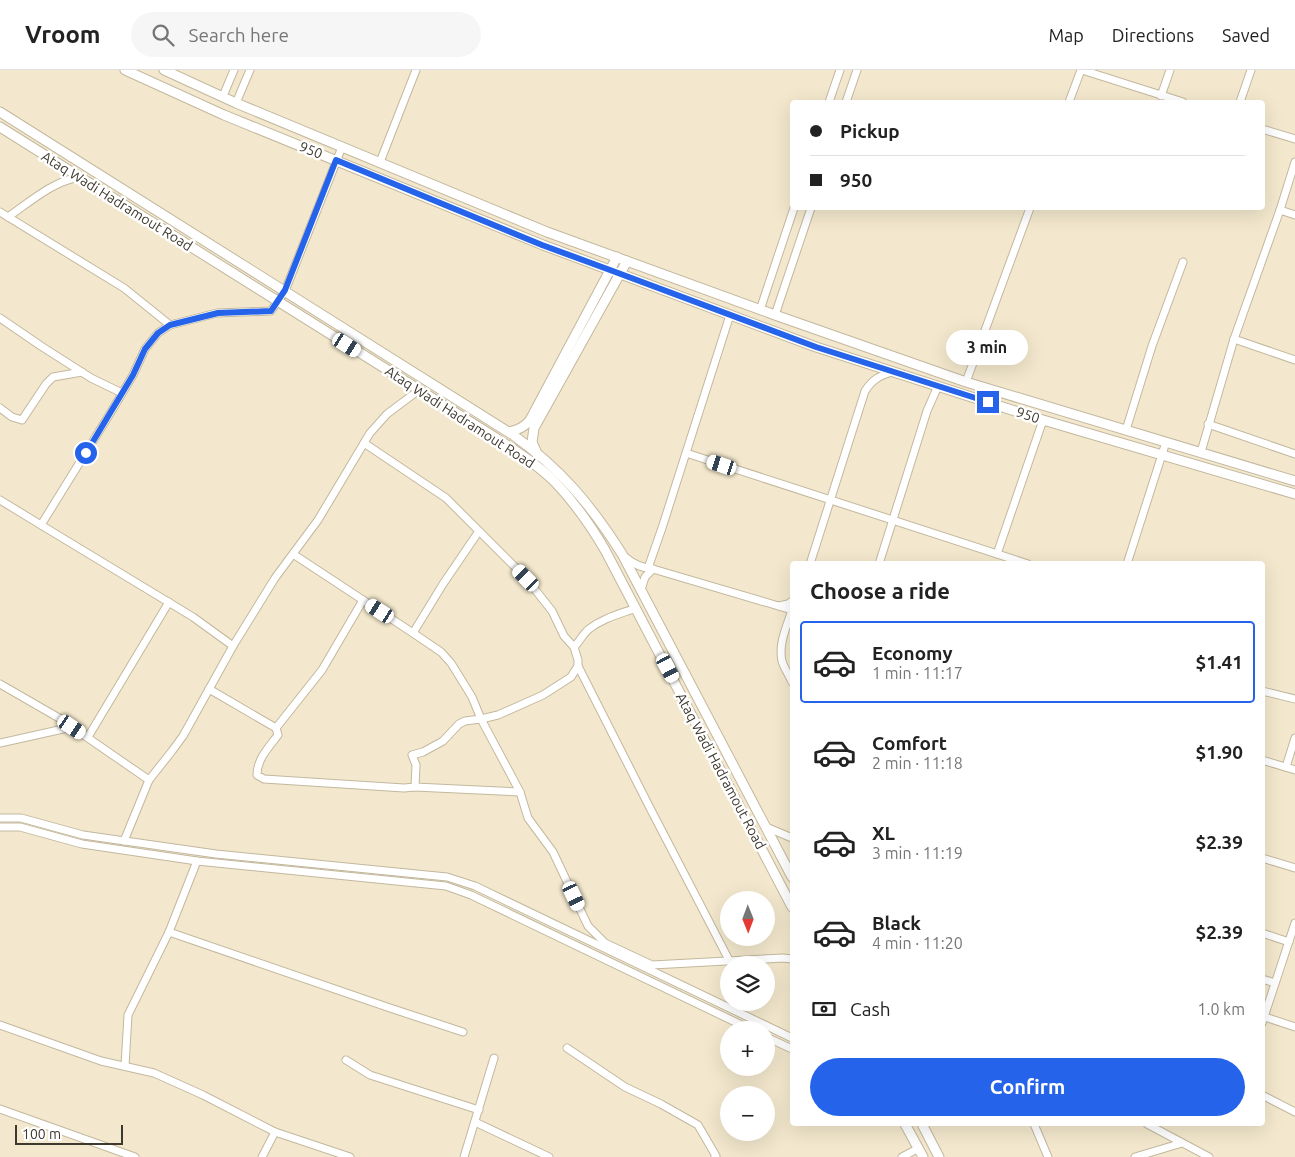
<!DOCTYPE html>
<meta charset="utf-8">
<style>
:root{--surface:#fff;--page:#f6f6f6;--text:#222;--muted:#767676;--line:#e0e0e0;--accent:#2563eb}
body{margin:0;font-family:Ubuntu,sans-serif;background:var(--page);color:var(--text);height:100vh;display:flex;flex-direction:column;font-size:19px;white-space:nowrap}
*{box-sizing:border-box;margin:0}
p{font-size:16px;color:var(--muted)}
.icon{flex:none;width:28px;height:28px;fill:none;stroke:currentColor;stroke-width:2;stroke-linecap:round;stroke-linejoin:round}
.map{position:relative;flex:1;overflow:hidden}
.details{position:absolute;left:790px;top:491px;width:475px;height:565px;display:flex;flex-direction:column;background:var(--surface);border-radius:5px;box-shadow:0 5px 20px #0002}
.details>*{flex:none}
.hud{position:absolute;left:790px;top:30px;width:475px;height:110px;border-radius:5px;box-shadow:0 5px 20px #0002;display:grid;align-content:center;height:110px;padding:0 20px;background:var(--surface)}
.needle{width:32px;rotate:179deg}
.controls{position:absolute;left:720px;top:821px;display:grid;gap:10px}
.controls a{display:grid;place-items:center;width:55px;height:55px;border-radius:50%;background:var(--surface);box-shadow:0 5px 20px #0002;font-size:25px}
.scale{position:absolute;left:15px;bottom:12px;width:108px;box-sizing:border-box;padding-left:5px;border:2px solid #3e392f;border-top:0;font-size:14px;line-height:18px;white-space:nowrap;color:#3e392f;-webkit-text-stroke:4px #fff;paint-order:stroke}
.end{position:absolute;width:22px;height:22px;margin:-11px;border:6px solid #2563eb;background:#fff;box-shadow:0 0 0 2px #fff}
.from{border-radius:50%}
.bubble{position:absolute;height:35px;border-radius:18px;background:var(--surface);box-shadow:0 5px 20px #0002;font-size:16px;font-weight:600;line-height:35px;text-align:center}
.car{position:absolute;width:15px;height:30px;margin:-15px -8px;border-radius:6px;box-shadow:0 0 4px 1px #0007;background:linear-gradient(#fff 24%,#345 0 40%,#fff 0 76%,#345 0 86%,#fff 0)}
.hud b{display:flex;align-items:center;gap:18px;height:48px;font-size:19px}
.hud b+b{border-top:1px solid var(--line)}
.hud i{width:12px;height:12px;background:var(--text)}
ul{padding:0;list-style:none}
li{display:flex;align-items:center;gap:15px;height:82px;margin:0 10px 8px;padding:0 10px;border:2px solid transparent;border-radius:5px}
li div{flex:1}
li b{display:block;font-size:19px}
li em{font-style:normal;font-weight:600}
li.on{border-color:var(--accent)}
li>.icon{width:45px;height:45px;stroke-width:1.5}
h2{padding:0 20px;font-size:22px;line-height:60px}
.pay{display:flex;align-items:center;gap:12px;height:55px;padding:0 20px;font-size:19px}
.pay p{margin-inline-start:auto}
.action{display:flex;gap:10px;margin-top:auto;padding:10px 20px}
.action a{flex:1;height:58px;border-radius:30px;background:var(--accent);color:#fff;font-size:20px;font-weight:600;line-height:58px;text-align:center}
header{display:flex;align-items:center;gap:30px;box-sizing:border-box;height:70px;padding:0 25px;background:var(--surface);border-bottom:1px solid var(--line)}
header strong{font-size:24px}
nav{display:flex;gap:28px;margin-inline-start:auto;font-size:18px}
.search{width:350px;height:45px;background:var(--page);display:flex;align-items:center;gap:12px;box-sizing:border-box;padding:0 18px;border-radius:28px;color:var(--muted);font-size:19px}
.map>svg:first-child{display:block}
</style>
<header>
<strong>Vroom</strong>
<div class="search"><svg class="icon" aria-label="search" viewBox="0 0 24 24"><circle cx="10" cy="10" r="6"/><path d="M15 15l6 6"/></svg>Search here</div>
<nav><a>Map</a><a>Directions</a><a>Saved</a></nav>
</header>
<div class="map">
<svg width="1295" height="1087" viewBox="0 0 1295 1087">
<rect width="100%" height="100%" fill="#f3e8cd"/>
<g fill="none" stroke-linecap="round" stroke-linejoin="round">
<defs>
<g id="minor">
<polyline points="1082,0 1183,32"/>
<polyline points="223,26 234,0"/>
<polyline points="1161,26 1170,0"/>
<polyline points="829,32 840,0"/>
<polyline points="846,32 857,0"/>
<polyline points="1069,32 1081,0"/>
<polyline points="1240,32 1251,0"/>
<polyline points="236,33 250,0"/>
<polyline points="1262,59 1295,69"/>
<polyline points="380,92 416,0"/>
<polyline points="1280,140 1295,145"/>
<polyline points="0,142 124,218 170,255"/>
<path d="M8,147C31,131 52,112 79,107"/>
<polyline points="760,240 794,138"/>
<polyline points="775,245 811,138"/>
<polyline points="0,248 41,276 91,308 122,323"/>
<polyline points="1234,269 1295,290"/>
<polyline points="966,312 1030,138"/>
<polyline points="0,338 12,347 22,350 46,314 53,307 82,302"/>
<polyline points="1208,354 1295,384"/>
<polyline points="1126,360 1152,276 1183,192"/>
<path d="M364,373L446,428L526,508L552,541L564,566L574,577C579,572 583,564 589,559C603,548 620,544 636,538"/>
<polyline points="1201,382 1234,269 1280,140 1295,92"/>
<polyline points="686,383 1028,494"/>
<polyline points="0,430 41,455"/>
<polyline points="479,461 443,514 413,563 441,582 451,593 472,627 481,649 520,722 528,748 553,782 588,856 605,873 652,895 783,888 792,889"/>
<polyline points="293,484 413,563"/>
<polyline points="997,484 1043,350"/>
<path d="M625,487C633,494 642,498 653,499L792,540"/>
<path d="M810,494L865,321C873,309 879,306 892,302"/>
<polyline points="879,494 927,341 938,316"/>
<polyline points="1127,494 1166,372"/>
<polyline points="648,498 662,458 730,245"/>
<polyline points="641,520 645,507 653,499"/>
<polyline points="779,536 788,534 792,531"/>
<path d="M792,540C787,556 778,574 782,591C784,598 789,605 792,612"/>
<polyline points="233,576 193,547 41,455 111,342 133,305 145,279 158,263 170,255 217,243 271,241 285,221 342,77"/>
<polyline points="578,596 650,738 729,890"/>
<polyline points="0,614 59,648 149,710 172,681 183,666 233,576 275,508 318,450 370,363 387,344 419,320"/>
<path d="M209,619L276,658L278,665C269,677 257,689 257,705L264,709L404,718L415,717L416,695L412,685L423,682L443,671L459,654L465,651L481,649L498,645L543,625L571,607L578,596V590L574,577"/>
<polyline points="1262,621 1295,629"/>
<polyline points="276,658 322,600 363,530"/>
<polyline points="88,667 169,532"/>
<polyline points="0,673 72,657"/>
<polyline points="1262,690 1295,700"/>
<polyline points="1286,697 1295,668"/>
<polyline points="415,717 520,722"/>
<polyline points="0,748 21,748 83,765 216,784 447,807 475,816 792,968"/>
<polyline points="0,757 20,757 82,774 197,791 446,816 471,825 752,960"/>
<polyline points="766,757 792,768"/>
<polyline points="124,771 149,710"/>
<polyline points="1262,788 1295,798"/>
<polyline points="169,862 390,938 463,962"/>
<polyline points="1262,863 1289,872"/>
<polyline points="1262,909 1275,913"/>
<polyline points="1265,947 1295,957"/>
<polyline points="1262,953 1295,853"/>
<polyline points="0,955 101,991 154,1003 203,1025 275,1062 350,1087"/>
<polyline points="766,967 792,979"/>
<polyline points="567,978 625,1017 661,1034 698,1055 716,1086 715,1087"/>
<polyline points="346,990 370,1005 479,1040"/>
<polyline points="125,996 128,945 169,862 197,791"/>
<polyline points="1262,1025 1295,1042"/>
<polyline points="0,1039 135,1087"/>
<polyline points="475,1052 549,1087"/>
<polyline points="1034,1054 1048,1087"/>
<polyline points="1147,1054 1209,1087"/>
<polyline points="262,1087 275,1062"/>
<polyline points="464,1087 494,988"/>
<polyline points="902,1087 919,1078"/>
<polyline points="1135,1087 1182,1073"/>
</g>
<g id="major">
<polyline points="125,0 224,45 543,175 816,277 1043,350 1295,424"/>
<polyline points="164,0 236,33 547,162 775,245 966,312 1295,411"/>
<path d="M0,42L513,365C561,399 591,435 622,484L792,807"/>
<path d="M0,57L496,368C516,381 538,395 555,412C574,432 591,456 605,480L792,837"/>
<path d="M509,362C518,360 525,357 530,350L617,187"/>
<polyline points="536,381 532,372 534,358 627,191"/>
<polyline points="905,1054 923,1087"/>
<polyline points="922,1054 939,1087"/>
</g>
</defs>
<use href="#minor" stroke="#c3b89e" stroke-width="9"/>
<use href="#major" stroke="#c3b89e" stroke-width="11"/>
<use href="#minor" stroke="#fff" stroke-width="7"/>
<use href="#major" stroke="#fff" stroke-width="9"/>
</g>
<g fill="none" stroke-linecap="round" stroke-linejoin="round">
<polyline stroke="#2563eb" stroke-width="6" points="86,383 133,305 145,279 158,263 170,255 218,243 271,241 285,220 336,90 542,175 610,200 816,277 988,332"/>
</g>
<g text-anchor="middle" stroke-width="5" stroke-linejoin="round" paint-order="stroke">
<g font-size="14" fill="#3e392f" stroke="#fff">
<text transform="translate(311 80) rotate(22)" y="5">950</text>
<text transform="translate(117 131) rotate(32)" y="5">Ataq Wadi Hadramout Road</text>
<text transform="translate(1028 345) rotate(18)" y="5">950</text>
<text transform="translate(460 347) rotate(33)" y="5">Ataq Wadi Hadramout Road</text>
<text transform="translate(721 701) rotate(62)" y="5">Ataq Wadi Hadramout Road</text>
</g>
</g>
</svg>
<div class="controls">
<a><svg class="needle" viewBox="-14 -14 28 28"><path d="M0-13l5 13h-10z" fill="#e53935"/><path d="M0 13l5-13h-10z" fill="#767676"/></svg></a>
<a><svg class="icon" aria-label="layers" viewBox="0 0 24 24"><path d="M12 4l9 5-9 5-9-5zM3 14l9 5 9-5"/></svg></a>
<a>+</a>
<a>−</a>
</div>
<div class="scale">100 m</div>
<i class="end from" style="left:86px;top:383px"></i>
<i class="end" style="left:988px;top:332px"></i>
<div class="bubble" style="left:946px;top:260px;width:82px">3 min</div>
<i class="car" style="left:347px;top:275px;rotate:122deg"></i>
<i class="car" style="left:722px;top:395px;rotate:288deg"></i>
<i class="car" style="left:526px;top:508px;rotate:316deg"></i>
<i class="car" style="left:380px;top:541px;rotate:303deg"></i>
<i class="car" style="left:668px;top:598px;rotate:152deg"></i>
<i class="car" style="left:72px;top:657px;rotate:124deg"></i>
<i class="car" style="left:574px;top:826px;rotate:155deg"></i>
<div class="hud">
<b><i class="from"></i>Pickup</b>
<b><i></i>950</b>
</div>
<section class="details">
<h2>Choose a ride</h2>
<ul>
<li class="on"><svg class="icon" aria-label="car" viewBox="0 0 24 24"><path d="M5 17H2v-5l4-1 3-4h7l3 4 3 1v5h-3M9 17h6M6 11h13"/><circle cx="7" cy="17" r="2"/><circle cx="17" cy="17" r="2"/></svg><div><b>Economy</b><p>1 min · 11:17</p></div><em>$1.41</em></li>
<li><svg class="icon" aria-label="car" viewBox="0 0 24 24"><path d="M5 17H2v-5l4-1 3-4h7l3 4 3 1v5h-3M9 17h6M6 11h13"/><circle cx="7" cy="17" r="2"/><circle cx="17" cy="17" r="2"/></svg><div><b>Comfort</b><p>2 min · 11:18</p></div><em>$1.90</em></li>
<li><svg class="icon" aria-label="car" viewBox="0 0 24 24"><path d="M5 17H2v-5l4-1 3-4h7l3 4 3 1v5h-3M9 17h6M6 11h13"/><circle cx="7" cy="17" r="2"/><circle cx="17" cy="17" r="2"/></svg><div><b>XL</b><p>3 min · 11:19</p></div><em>$2.39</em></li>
<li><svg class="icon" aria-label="car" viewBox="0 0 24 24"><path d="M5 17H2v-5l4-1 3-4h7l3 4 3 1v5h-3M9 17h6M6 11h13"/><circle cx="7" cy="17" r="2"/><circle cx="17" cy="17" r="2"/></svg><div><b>Black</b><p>4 min · 11:20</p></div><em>$2.39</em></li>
</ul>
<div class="pay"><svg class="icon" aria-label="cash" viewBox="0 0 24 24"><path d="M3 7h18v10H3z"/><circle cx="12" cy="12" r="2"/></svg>Cash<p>1.0 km</p></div>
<div class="action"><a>Confirm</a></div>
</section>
</div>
